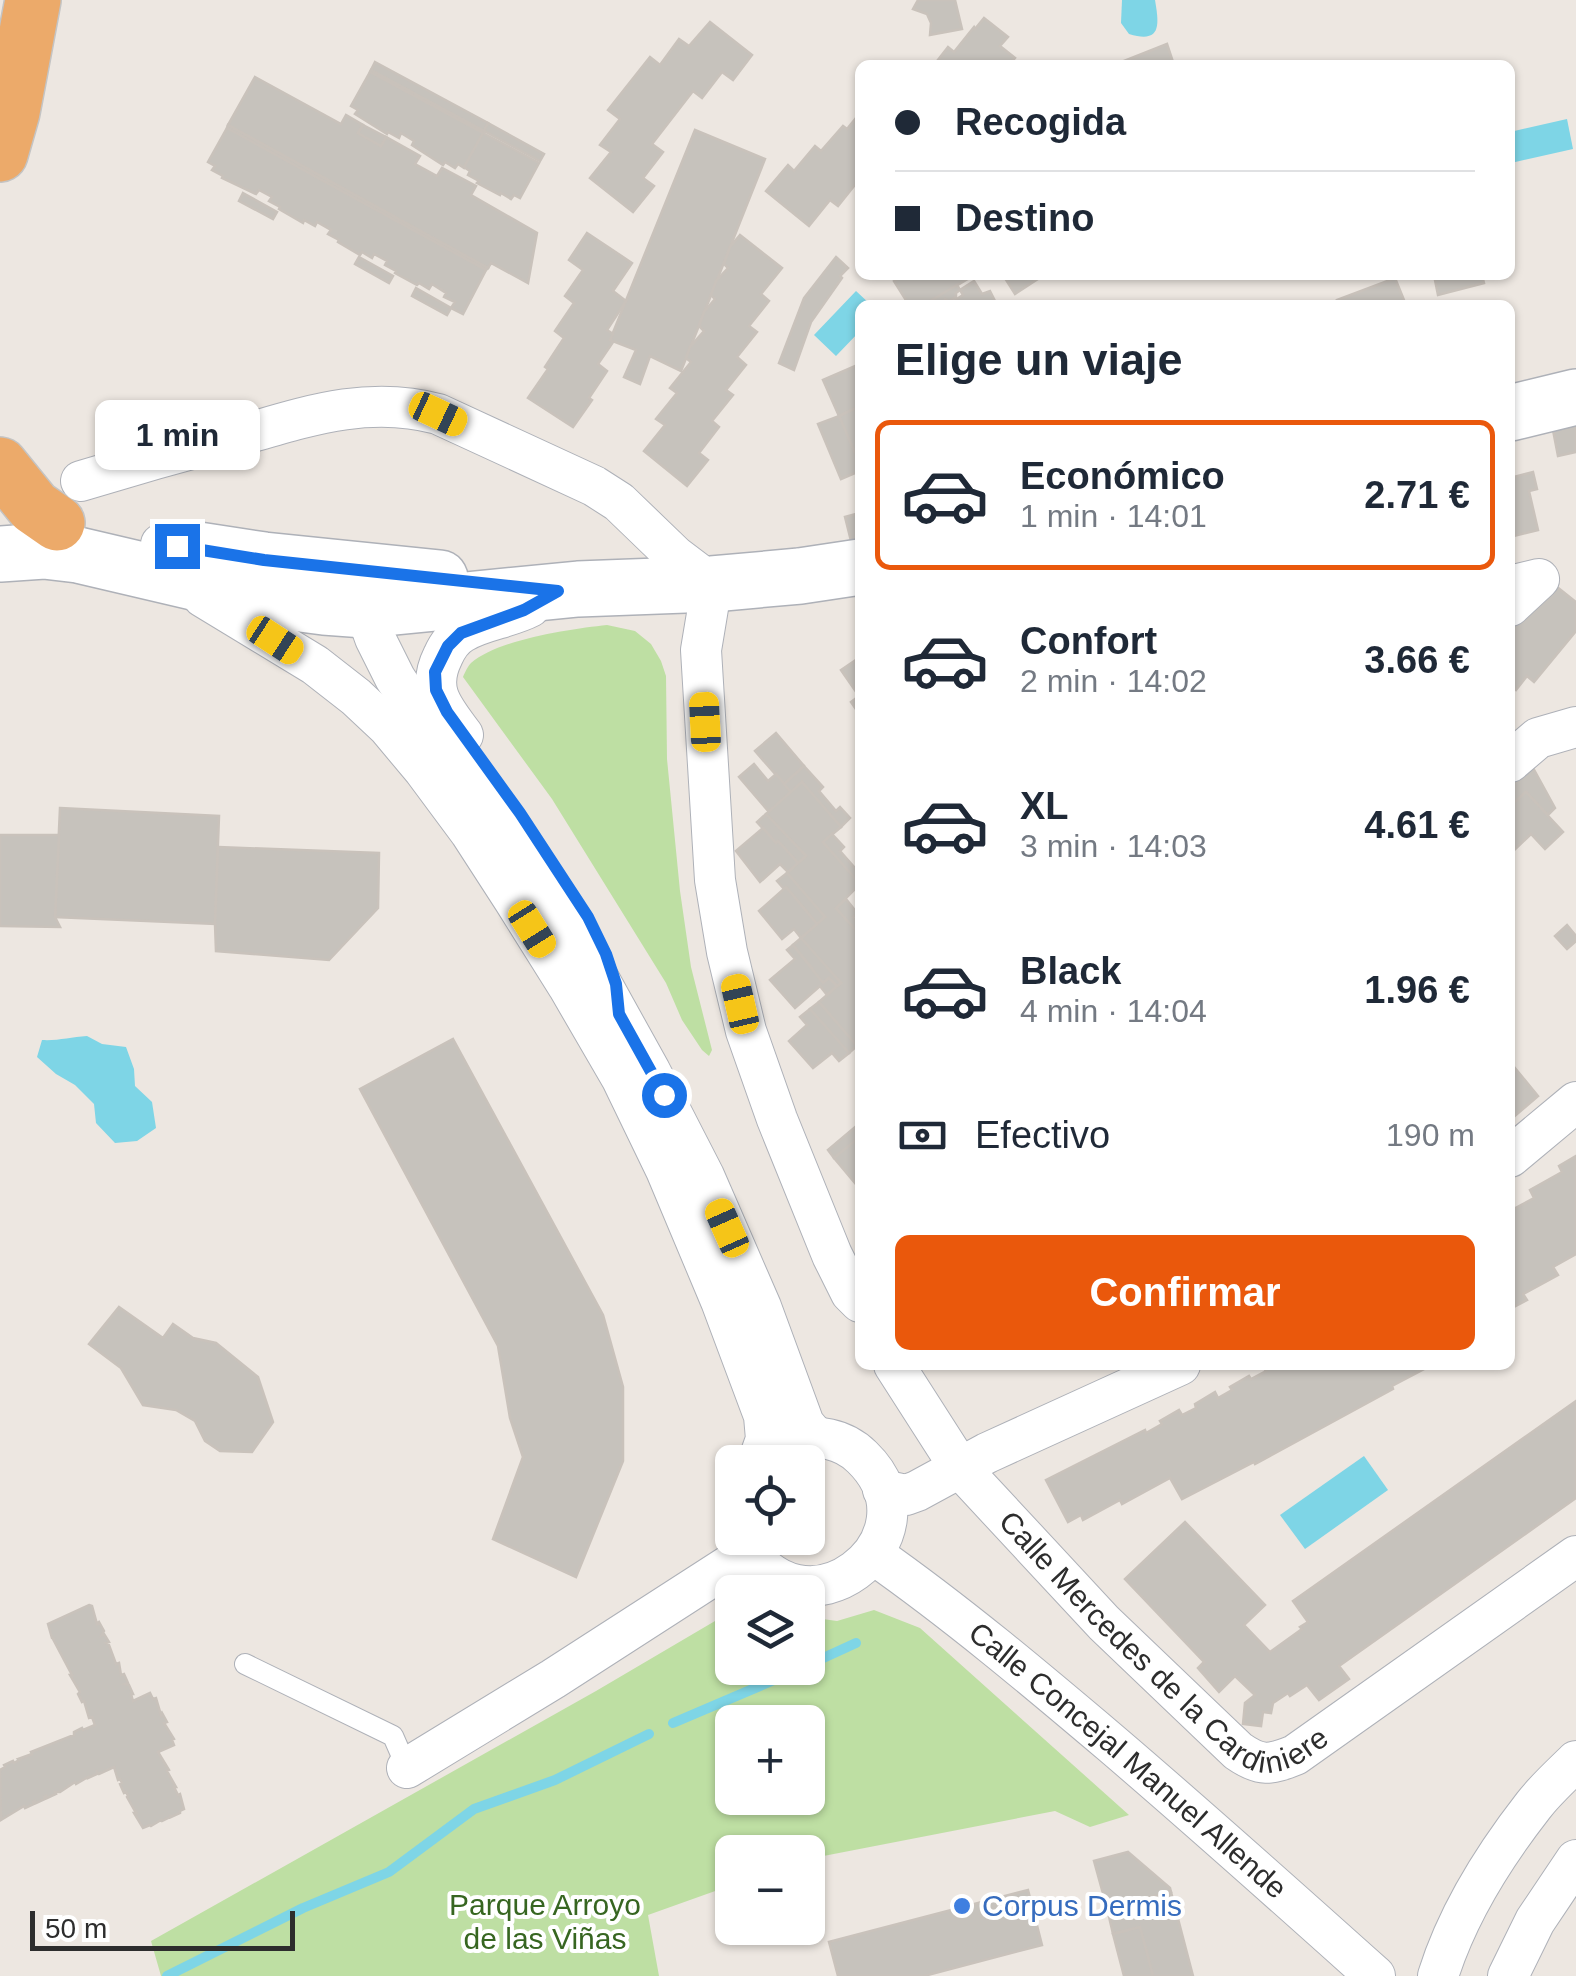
<!DOCTYPE html>
<html lang="es">
<meta charset="utf-8">
<style>
:root{--surface:#fff;--page:#f6f6f7;--text:#1f2937;--muted:#747a83;--line:#e0e1e3;--accent:#ea580c}
body{margin:0;font-family:Arial,sans-serif;background:var(--page);color:var(--text);height:100vh;display:flex;flex-direction:column;font-size:38px;white-space:nowrap}
*{box-sizing:border-box;margin:0}
p{font-size:32px;color:var(--muted)}
.icon{flex:none;width:55px;height:55px;fill:none;stroke:currentColor;stroke-width:2;stroke-linecap:round;stroke-linejoin:round}
.map{position:relative;flex:1;overflow:hidden}
.details{position:absolute;left:855px;top:300px;width:660px;height:1070px;display:flex;flex-direction:column;background:var(--surface);border-radius:15px;box-shadow:0 2px 8px #0004}
.details>*{flex:none}
.guide{position:absolute;left:855px;top:60px;width:660px;height:220px;border-radius:15px;box-shadow:0 2px 8px #0004;display:grid;align-content:center;height:220px;padding:0 40px;background:var(--surface)}
.tools{position:absolute;left:715px;top:1445px;display:grid;gap:20px}
.tools a{display:grid;place-items:center;width:110px;height:110px;border-radius:15px;background:var(--surface);box-shadow:0 2px 8px #0004;font-size:50px}
.scale{position:absolute;left:30px;bottom:25px;width:265px;box-sizing:border-box;padding-left:10px;border:5px solid #2d2d2d;border-top:0;font-size:28px;line-height:35px;white-space:nowrap;color:#2d2d2d;-webkit-text-stroke:8px #fff;paint-order:stroke}
.end{position:absolute;width:45px;height:45px;margin:-22px;border:12px solid #1a73e8;background:#fff;box-shadow:0 0 0 5px #fff}
.from{border-radius:50%}
.bubble{position:absolute;height:70px;border-radius:15px;background:var(--surface);box-shadow:0 2px 8px #0004;font-size:32px;font-weight:800;line-height:70px;text-align:center}
.car{position:absolute;width:30px;height:60px;margin:-30px -15px;border-radius:12px;box-shadow:0 0 8px 2px #0007;background:linear-gradient(#f5c518 24%,#345 0 40%,#f5c518 0 76%,#345 0 86%,#f5c518 0)}
.guide b{display:flex;align-items:center;gap:35px;height:95px;font-size:38px}
.guide b+b{border-top:2px solid var(--line)}
.guide i{width:25px;height:25px;background:var(--text)}
ul{padding:0;list-style:none}
li{display:flex;align-items:center;gap:30px;height:150px;margin:0 20px 15px;padding:0 20px;border:5px solid transparent;border-radius:15px}
li div{flex:1}
li b{display:block;font-size:38px}
li em{font-style:normal;font-weight:800}
li.on{border-color:var(--accent)}
li>.icon{width:90px;height:90px;stroke-width:1.5}
h2{padding:0 40px;font-size:45px;line-height:120px}
.pay{display:flex;align-items:center;gap:25px;height:110px;padding:0 40px;font-size:38px}
.pay p{margin-inline-start:auto}
.primary-button{display:flex;gap:20px;margin-top:auto;padding:20px 40px}
.primary-button a{flex:1;height:115px;border-radius:15px;background:var(--accent);color:#fff;font-size:40px;font-weight:800;line-height:115px;text-align:center}
.map>svg:first-child{display:block}
</style>
<div class="map">
<svg width="1576" height="1976" viewBox="0 0 1576 1976">
<rect width="100%" height="100%" fill="#ede7e1"/>
<g fill="#bedfa3" fill-rule="evenodd">
<path d="M607,625L635,631L651,644L661,661L666,676L667,759L680,891L691,967L712,1050L709,1056L702,1050L682,1020L666,983L552,799L463,677C465,672 468,666 471,663C499,639 571,629 607,625Z"/>
<path d="M874,1610L920,1628L1129,1815L1090,1827L1055,1811L808,1859V1852H732V1885L648,1915L659,1976H161L151,1941L596,1691L732,1611V1668H808V1617L837,1621ZM732,1722H808V1798H732Z"/>
</g>
<g fill="#7ed5e6">
<path d="M1122,0H1155C1159,24 1162,44 1129,34L1121,23Z"/>
<polygon points="1567,119 1573,149 1511,163 1510,132"/>
<polygon points="856,291 871,305 860,305 860,331 836,356 814,335"/>
<path d="M87,1036L102,1044L126,1047L134,1069L135,1086L152,1102L156,1128L137,1141L115,1143L96,1123L94,1104L75,1085L56,1074L37,1057L42,1040C57,1041 71,1037 87,1036Z"/>
<polygon points="1364,1456 1388,1490 1305,1549 1280,1515"/>
</g>
<g fill="none" stroke-linecap="round" stroke-linejoin="round">
<g stroke="#7ed5e6" stroke-width="10">
<polyline points="808,1665 856,1643"/>
<polyline points="673,1723 802,1668"/>
<polyline points="167,1976 303,1908 389,1872 474,1809 555,1780 649,1734"/>
</g>
</g>
<g fill="#c6c2bc" stroke="#c9c2bb" stroke-width="2.5">
<polygon points="918,0 955,0 962,29 930,35 931,23 927,14 913,9"/>
<polygon points="984,18 1008,37 1000,46 1015,58 1009,65 934,65 948,47 954,52 974,27 975,29"/>
<polygon points="710,22 752,55 733,80 722,72 702,98 693,91 652,144 663,152 643,178 654,186 633,212 590,178 611,152 600,145 620,119 608,110 650,57 660,65 679,39 689,46"/>
<polygon points="1167,44 1174,65 1114,65"/>
<polygon points="375,62 488,123 484,131 371,70"/>
<polygon points="371,70 484,131 483,133 370,72"/>
<polygon points="370,72 483,133 464,168 458,164 455,168 445,162 443,165 412,145 414,141 401,133 399,138 388,132 387,134 355,114 358,110 351,106"/>
<polygon points="255,77 341,124 346,115 363,125 358,133 381,146 386,137 420,156 415,164 437,176 442,168 476,186 471,195 537,233 528,283 491,263 488,268 228,125"/>
<polygon points="860,113 860,183 858,181 838,206 830,200 809,226 766,191 788,165 794,171 815,146 821,151 843,126 847,129"/>
<polygon points="488,123 544,154 540,161 484,131"/>
<polygon points="228,125 429,236 488,268 486,270 428,239 227,128"/>
<polygon points="363,125 386,137 381,146 358,133"/>
<polygon points="227,128 486,270 463,314 451,308 455,302 444,297 446,293 432,284 429,289 419,283 417,285 395,273 396,271 385,265 387,261 374,254 372,258 362,252 360,255 338,242 339,240 328,234 331,230 317,222 315,226 304,220 303,223 279,209 280,207 269,201 272,197 259,190 256,194 222,178 223,176 212,170 215,166 208,162"/>
<polygon points="695,130 765,159 681,371 650,356 640,384 624,377 636,350 610,340"/>
<polygon points="483,133 539,163 520,198 514,195 511,199 501,193 500,195 477,183 479,181 468,175 470,171 464,167"/>
<polygon points="243,193 277,212 273,219 239,201"/>
<polygon points="587,233 632,263 613,291 626,301 607,330 613,334 610,340 613,342 598,364 607,371 589,398 592,400 573,427 528,398 548,369 545,367 564,338 555,331 574,303 565,296 583,270 569,260"/>
<polygon points="740,235 782,268 761,294 769,301 749,326 757,332 737,357 746,365 726,390 733,395 712,421 719,427 699,453 708,460 687,486 644,451 665,425 656,419 677,393 670,388 691,362 686,358 690,347 704,331 699,326 704,312 715,299 711,295 716,281 728,268 724,264 730,247"/>
<polygon points="359,257 393,276 389,283 355,264"/>
<polygon points="836,257 848,268 840,276 842,278 811,322 794,370 779,363 804,298"/>
<polygon points="903,275 970,275 971,277 924,305 909,305 894,281"/>
<polygon points="1003,275 1044,275 1015,294"/>
<polygon points="1434,275 1482,275 1484,283 1438,295"/>
<polygon points="1395,278 1406,305 1339,305 1337,300"/>
<polygon points="974,281 982,294 990,291 997,305 947,305 963,295 960,290"/>
<polygon points="957,285 960,290 956,293 956,297 949,301 945,299 943,305 928,305 927,303"/>
<polygon points="416,288 451,308 447,315 412,296"/>
<polygon points="860,364 860,406 839,416 823,380"/>
<polygon points="860,406 860,450 855,453 839,416"/>
<polygon points="839,416 855,453 860,450 860,471 841,479 818,424"/>
<polygon points="1576,419 1576,452 1558,456 1552,425"/>
<polygon points="1533,472 1537,489 1529,491 1538,530 1510,537 1510,478"/>
<polygon points="860,513 860,540 851,541 845,517"/>
<polygon points="1552,583 1576,602 1576,631 1534,682 1527,676 1516,690 1510,685 1510,619"/>
<polygon points="860,657 860,715 851,702 859,696 841,670"/>
<polygon points="776,733 804,766 784,784 755,751"/>
<polygon points="754,764 768,781 776,774 791,792 769,812 739,777"/>
<polygon points="804,766 823,787 819,791 836,811 840,807 850,818 841,827 802,782 791,792 784,784"/>
<polygon points="1532,766 1555,808 1548,815 1526,792 1511,805 1510,803 1510,787"/>
<polygon points="802,782 841,827 823,842 860,884 836,908 860,935 860,966 855,971 860,977 860,1043 857,1046 819,1002 841,983 801,938 825,917 787,873 806,856 766,814"/>
<polygon points="1526,792 1563,832 1545,849 1531,834 1510,854 1510,806"/>
<polygon points="60,808 219,816 215,924 55,917"/>
<polygon points="766,814 806,856 798,863 778,841 776,843 757,822"/>
<polygon points="763,828 776,843 778,841 798,863 788,872 780,864 760,882 736,851"/>
<polygon points="832,834 844,847 840,851 855,868 860,865 860,884 823,842"/>
<polygon points="0,835 59,835 55,917 60,927 0,926"/>
<polygon points="218,847 379,853 378,908 329,960 216,951 215,924"/>
<polygon points="787,873 825,917 817,924 786,887 784,889 777,881"/>
<polygon points="786,887 817,924 801,938 794,929 782,939 759,911"/>
<polygon points="846,899 857,913 853,917 860,925 860,935 836,908"/>
<polygon points="1567,925 1576,936 1576,941 1567,949 1555,936"/>
<polygon points="801,938 841,983 837,986 829,978 823,983 810,969 812,968 793,945"/>
<polygon points="793,945 823,983 829,978 837,986 827,995 820,986 795,1008 770,980 795,959 787,950"/>
<polygon points="819,1002 857,1046 849,1053 810,1009"/>
<polygon points="810,1009 849,1053 839,1061 832,1053 813,1068 789,1041 807,1025 800,1017"/>
<polygon points="453,1039 603,1315 623,1387 623,1461 576,1577 493,1539 523,1457 510,1418 498,1346 360,1089"/>
<polygon points="1510,1062 1538,1096 1510,1120"/>
<polygon points="860,1123 860,1139 834,1158 828,1150"/>
<polygon points="857,1139 860,1139 860,1189 834,1158"/>
<polygon points="1576,1156 1576,1254 1553,1267 1558,1275 1523,1294 1527,1300 1510,1309 1510,1211 1534,1198 1530,1190 1562,1172 1559,1166"/>
<polygon points="119,1307 163,1338 173,1324 193,1338 216,1343 258,1377 273,1422 252,1452 220,1451 205,1441 195,1421 176,1410 143,1405 121,1368 89,1344"/>
<polygon points="1270,1365 1427,1365 1428,1367 1392,1386 1393,1389 1255,1464 1254,1462 1182,1499 1170,1478 1122,1504 1120,1500 1083,1520 1081,1515 1068,1522 1046,1480 1145,1430 1146,1433 1162,1424 1160,1421 1179,1410 1182,1415 1196,1408 1195,1404 1215,1392 1218,1398 1232,1390 1230,1387 1249,1376 1251,1379 1266,1371 1264,1368"/>
<polygon points="1576,1401 1576,1498 1339,1666 1349,1679 1319,1700 1307,1685 1290,1696 1288,1693 1273,1703 1271,1713 1263,1712 1261,1726 1243,1724 1245,1703 1255,1695 1235,1676 1219,1692 1198,1668 1204,1662 1125,1579 1185,1522 1265,1605 1244,1625 1270,1652 1302,1629 1300,1627 1308,1622 1293,1601"/>
<polygon points="89,1605 92,1606 97,1624 99,1622 104,1631 102,1635 104,1634 109,1642 106,1643 109,1645 116,1664 119,1663 121,1675 124,1674 128,1683 125,1684 129,1685 133,1694 131,1694 133,1701 150,1693 153,1699 156,1698 161,1715 162,1713 167,1722 164,1723 174,1739 172,1740 174,1745 158,1752 169,1770 167,1771 176,1787 174,1787 178,1795 180,1794 184,1809 180,1811 180,1813 171,1817 171,1815 170,1817 162,1821 161,1820 151,1826 150,1825 143,1828 134,1813 136,1813 127,1797 128,1796 126,1792 124,1793 120,1784 122,1783 120,1779 118,1780 114,1767 99,1774 97,1772 97,1774 88,1778 88,1777 76,1784 75,1782 60,1792 55,1792 56,1794 47,1798 46,1796 44,1797 45,1799 36,1803 35,1801 33,1802 34,1804 25,1808 24,1806 1,1820 0,1770 5,1767 4,1765 13,1761 14,1763 19,1760 18,1759 32,1754 31,1752 74,1735 74,1732 82,1728 83,1730 95,1725 92,1717 89,1718 84,1701 82,1702 78,1694 80,1692 70,1675 72,1675 53,1639 55,1639 52,1638 48,1624"/>
<polygon points="1128,1852 1170,1888 1171,1892 1107,1908 1094,1861"/>
<polygon points="1028,1890 1042,1945 924,1976 838,1976 829,1942"/>
<polygon points="1171,1892 1193,1976 1153,1976 1140,1927 1113,1934 1107,1908"/>
<polygon points="1140,1927 1153,1976 1124,1976 1113,1934"/>
</g>
<g fill="none" stroke-linecap="round" stroke-linejoin="round">
<defs>
<polyline id="service" points="245,1664 393,1736 407,1768"/>
<g id="minor">
<path d="M81,481C130,466 179,452 228,439C299,419 364,394 438,414L594,486L619,502L675,556L712,584L701,650L715,880L727,952L746,1031L777,1119L832,1255L851,1293L860,1302"/>
<polyline points="161,544 185,559 218,570"/>
<polyline points="1510,586 1539,579 1510,606"/>
<polyline points="349,592 365,610 375,638 395,678 418,713 527,862 569,925 650,1071 704,1176 761,1307 804,1424 815,1437"/>
<polyline points="203,597 315,665 356,697 388,727 424,770 470,832 514,900 568,986 622,1079 666,1170 721,1301 764,1416 766,1439 759,1459"/>
<path d="M463,735C443,708 426,690 443,656C447,647 454,637 463,632C483,620 509,618 530,607"/>
<polyline points="1510,762 1538,738 1576,727"/>
<polyline points="1510,1157 1576,1102"/>
<path id="s1" d="M894,1365L960,1468L1104,1623L1238,1751C1261,1767 1270,1765 1295,1755L1576,1556"/>
<polyline points="883,1490 906,1495 917,1491 987,1453 1180,1365"/>
<path d="M742,1538C799,1652 946,1538 862,1457C844,1439 816,1433 791,1441"/>
<path id="s2" d="M873,1554C957,1613 1034,1678 1112,1744C1201,1820 1288,1898 1375,1976"/>
<polyline points="407,1768 553,1679 750,1552"/>
<path d="M1438,1976C1457,1915 1494,1856 1533,1806C1545,1790 1562,1775 1576,1761"/>
<polyline points="1508,1976 1535,1921 1576,1860"/>
</g>
<g id="secondary">
<polyline points="1510,413 1576,397"/>
<polyline points="198,550 264,560 440,578"/>
<polyline points="0,554 44,551 78,555 270,600 324,607 365,610 578,589 712,584 800,576 860,567"/>
</g>
<g id="trunk">
<polyline points="0,154 12,112 33,0"/>
<polyline points="0,465 34,507 57,523"/>
</g>
</defs>
<use href="#service" stroke="#aeb1b8" stroke-width="22"/>
<use href="#minor" stroke="#aeb1b8" stroke-width="42"/>
<use href="#secondary" stroke="#aeb1b8" stroke-width="58"/>
<use href="#trunk" stroke="#c4c4c4" stroke-width="58"/>
<use href="#service" stroke="#fff" stroke-width="20"/>
<use href="#minor" stroke="#fff" stroke-width="40"/>
<use href="#secondary" stroke="#fff" stroke-width="55"/>
<use href="#trunk" stroke="#ecaa6a" stroke-width="55"/>
</g>
<g fill="none" stroke-linecap="round" stroke-linejoin="round">
<polyline stroke="#1a73e8" stroke-width="12" points="177,546 264,560 558,591 524,610 461,633 448,646 435,672 436,690 447,712 520,813 588,917 606,954 616,984 619,1014 664,1095"/>
</g>
<circle fill="#3f7fe0" stroke="#fff" stroke-width="4" cx="962" cy="1906" r="10"/>
<g text-anchor="middle" stroke-width="8" stroke-linejoin="round" paint-order="stroke">
<g font-size="30" fill="#2d2d2d" stroke="#fff">
<text dy="10" stroke="none"><textPath href="#s1" startOffset="402">Calle Mercedes de la Cardiniere</textPath></text>
<text dy="10" stroke="none"><textPath href="#s2" startOffset="328">Calle Concejal Manuel Allende</textPath></text>
</g>
<g font-size="30" fill="#376621" stroke="#fff">
<text x="545" y="1915">Parque Arroyo<tspan x="545" dy="34">de las Viñas</tspan></text>
</g>
<g font-size="30" fill="#366cbe" stroke="#fff" text-anchor="start">
<text x="982" y="1916">Corpus Dermis</text>
</g>
</g>
</svg>
<div class="tools">
<a><svg class="icon" aria-label="locate" viewBox="0 0 24 24"><circle cx="12" cy="12" r="6"/><path d="M12 2v4M12 18v4M2 12h4M18 12h4"/></svg></a>
<a><svg class="icon" aria-label="layers" viewBox="0 0 24 24"><path d="M12 4l9 5-9 5-9-5zM3 14l9 5 9-5"/></svg></a>
<a>+</a>
<a>−</a>
</div>
<div class="scale">50 m</div>
<i class="end from" style="left:664px;top:1095px"></i>
<i class="end" style="left:177px;top:546px"></i>
<div class="bubble" style="left:95px;top:400px;width:165px">1 min</div>
<i class="car" style="left:438px;top:414px;rotate:115deg"></i>
<i class="car" style="left:275px;top:640px;rotate:123deg"></i>
<i class="car" style="left:705px;top:722px;rotate:357deg"></i>
<i class="car" style="left:532px;top:929px;rotate:148deg"></i>
<i class="car" style="left:740px;top:1004px;rotate:347deg"></i>
<i class="car" style="left:727px;top:1228px;rotate:336deg"></i>
<div class="guide">
<b><i class="from"></i>Recogida</b>
<b><i></i>Destino</b>
</div>
<section class="details">
<h2>Elige un viaje</h2>
<ul>
<li class="on"><svg class="icon" aria-label="car" viewBox="0 0 24 24"><path d="M5 17H2v-5l4-1 3-4h7l3 4 3 1v5h-3M9 17h6M6 11h13"/><circle cx="7" cy="17" r="2"/><circle cx="17" cy="17" r="2"/></svg><div><b>Económico</b><p>1 min · 14:01</p></div><em>2.71 €</em></li>
<li><svg class="icon" aria-label="car" viewBox="0 0 24 24"><path d="M5 17H2v-5l4-1 3-4h7l3 4 3 1v5h-3M9 17h6M6 11h13"/><circle cx="7" cy="17" r="2"/><circle cx="17" cy="17" r="2"/></svg><div><b>Confort</b><p>2 min · 14:02</p></div><em>3.66 €</em></li>
<li><svg class="icon" aria-label="car" viewBox="0 0 24 24"><path d="M5 17H2v-5l4-1 3-4h7l3 4 3 1v5h-3M9 17h6M6 11h13"/><circle cx="7" cy="17" r="2"/><circle cx="17" cy="17" r="2"/></svg><div><b>XL</b><p>3 min · 14:03</p></div><em>4.61 €</em></li>
<li><svg class="icon" aria-label="car" viewBox="0 0 24 24"><path d="M5 17H2v-5l4-1 3-4h7l3 4 3 1v5h-3M9 17h6M6 11h13"/><circle cx="7" cy="17" r="2"/><circle cx="17" cy="17" r="2"/></svg><div><b>Black</b><p>4 min · 14:04</p></div><em>1.96 €</em></li>
</ul>
<div class="pay"><svg class="icon" aria-label="cash" viewBox="0 0 24 24"><path d="M3 7h18v10H3z"/><circle cx="12" cy="12" r="2"/></svg>Efectivo<p>190 m</p></div>
<div class="primary-button"><a>Confirmar</a></div>
</section>
</div>
